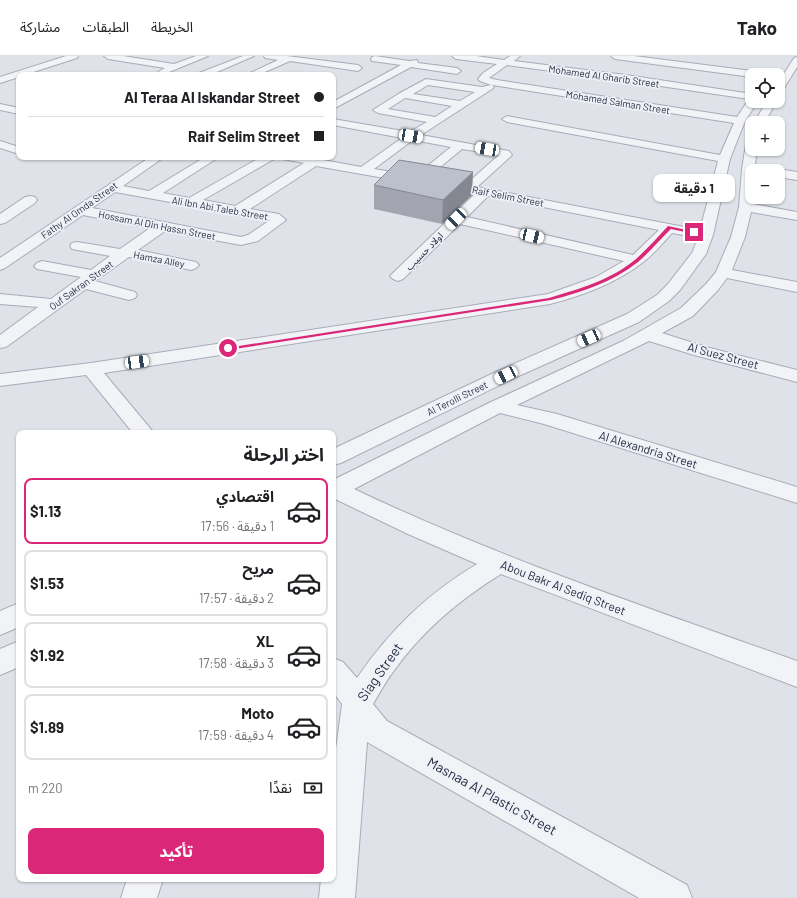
<!DOCTYPE html>
<html lang="ar">
<meta charset="utf-8">
<style>
:root{--surface:#fff;--page:#f6f6f6;--text:#202124;--muted:#757577;--line:#e0e0e0;--accent:#db2777}
body{margin:0;font-family:Barlow,"Noto Sans Arabic",sans-serif;background:var(--page);color:var(--text);direction:rtl;height:100vh;display:flex;flex-direction:column;font-size:15px;white-space:nowrap}
*{box-sizing:border-box;margin:0}
p{font-size:13px;color:var(--muted)}
.icon{flex:none;width:22px;height:22px;fill:none;stroke:currentColor;stroke-width:2;stroke-linecap:round;stroke-linejoin:round}
.map{position:relative;flex:1;overflow:hidden;direction:ltr}
.sheet{position:absolute;left:16px;top:374px;width:320px;height:452px;display:flex;flex-direction:column;background:var(--surface);border-radius:8px;box-shadow:0 1px 3px #0004;direction:rtl}
.sheet>*{flex:none}
.hud{position:absolute;left:16px;top:16px;width:320px;height:88px;border-radius:8px;box-shadow:0 1px 3px #0004;direction:rtl;display:grid;align-content:center;height:88px;padding:0 12px;background:var(--surface)}
.buttons{position:absolute;left:745px;top:12px;display:grid;gap:8px}
.buttons a{display:grid;place-items:center;width:40px;height:40px;border-radius:8px;background:var(--surface);box-shadow:0 1px 3px #0004;font-size:20px}
.end{position:absolute;width:18px;height:18px;margin:-9px;border:5px solid #db2777;background:#fff;box-shadow:0 0 0 2px #fff}
.from{border-radius:50%}
.bubble{position:absolute;height:28px;border-radius:8px;background:var(--surface);box-shadow:0 1px 3px #0004;font-size:13px;font-weight:700;line-height:28px;text-align:center;direction:rtl}
.car{position:absolute;width:12px;height:24px;margin:-12px -6px;border-radius:5px;box-shadow:0 0 3px 1px #0007;background:linear-gradient(#fff 24%,#345 0 40%,#fff 0 76%,#345 0 86%,#fff 0)}
.hud b{display:flex;align-items:center;gap:14px;height:38px;font-size:15px}
.hud b+b{border-top:1px solid var(--line)}
.hud i{width:10px;height:10px;background:var(--text)}
ul{padding:0;list-style:none}
li{display:flex;align-items:center;gap:12px;height:66px;margin:0 8px 6px;padding:0 4px;border:2px solid var(--line);border-radius:8px}
li div{flex:1}
li b{display:block;font-size:15px}
li em{font-style:normal;font-weight:700}
li.active{border-color:var(--accent)}
li>.icon{width:36px;height:36px;stroke-width:1.5}
h2{padding:0 12px;font-size:18px;line-height:48px}
.pay{display:flex;align-items:center;gap:10px;height:44px;padding:0 12px;font-size:15px}
.pay p{margin-inline-start:auto}
.action{display:flex;gap:8px;margin-top:auto;padding:8px 12px}
.action a{flex:1;height:46px;border-radius:8px;background:var(--accent);color:#fff;font-size:16px;font-weight:700;line-height:46px;text-align:center}
header{display:flex;align-items:center;gap:24px;box-sizing:border-box;height:56px;padding:0 20px;background:var(--surface);border-bottom:1px solid var(--line)}
header strong{font-size:19px}
nav{display:flex;gap:22px;margin-inline-start:auto;font-size:14px}
.map>svg:first-child{display:block}
</style>
<header>
<strong>Tako</strong>
<nav><a>الخريطة</a><a>الطبقات</a><a>مشاركة</a></nav>
</header>
<div class="map">
<svg width="797" height="842" viewBox="0 0 797 842">
<rect width="100%" height="100%" fill="#dfe2e9"/>
<g fill="none" stroke-linecap="round" stroke-linejoin="round">
<defs>
<g id="minor">
<polygon points="66,0 78,0 77,2 24,19 19,19 19,21 0,27 0,21"/>
<polygon points="104,0 123,0 174,8 196,0 208,0 162,19 158,16 165,12 108,3"/>
<polygon points="243,0 254,0 210,19 198,19 199,17"/>
<polygon points="264,0 287,0 358,9 362,12 358,15 290,5 258,19 246,19 278,4 265,2"/>
<polygon points="375,0 409,5 417,4 418,7 457,12 461,15 457,18 411,11 333,53 333,46 401,9 372,5 371,3 372,1"/>
<path d="M452,0H476L504,4L510,0H520L514,5L626,19L752,38V45H758L745,65L730,103L713,179L706,198L680,234L669,245L639,266L512,323L341,407L333,409V393L498,315L627,258L657,239L668,228L692,197L698,182L672,177C663,187 653,199 642,207C616,227 582,240 550,248L104,317L154,377H133L86,319L0,330V318L91,307L548,238L596,221L624,205L460,168L403,223L398,225L393,223L390,220L393,217L475,138L316,110L250,153L279,158L286,164L258,185L241,189L165,175L138,194L196,206L199,209L196,212L191,214L129,201L95,225L135,236L137,239L135,242L129,244L86,233L6,291L0,292V279L38,251L0,248V238L51,243L81,221L37,213L34,210L37,207L42,205L91,214L110,200L72,193L70,190L72,187L77,186L120,193L150,172L83,159L5,212L0,214V202L150,101H164L123,130L149,135L205,101H219L163,137L189,142L261,101H276L274,103L203,144L235,150L304,107L283,103L281,101H307L361,111L402,82L333,69V63L409,76L427,66L378,57L373,54L400,37L426,23L482,31L491,29L480,25L478,23L483,17L497,8L456,3ZM507,9L626,25L749,43L737,61L497,24L489,22ZM428,29L475,36L460,45L413,38ZM492,29L734,67L720,99L507,60L502,63L507,66L718,105L700,174L477,131L510,101L512,99L509,95L421,79L492,33L494,31ZM405,42L452,50L435,61L388,53ZM413,84L451,91L415,120L374,113ZM462,93L499,99L465,129L427,122ZM115,136L270,164L248,179L241,181L92,152ZM488,140L659,174L633,199L467,161Z"/>
<polygon points="611,0 634,0 760,16 764,19 752,19 752,21 615,3"/>
<polygon points="797,1 797,11 781,37 778,38 778,27 794,2"/>
<polygon points="767,45 777,45 764,67 754,67"/>
<polygon points="0,48 19,52 19,58 0,54"/>
<polygon points="0,85 19,91 19,98 0,92"/>
<path d="M752,85V93H757L754,115H752L753,148L797,156V164L751,156L745,181L732,214L797,226V236L727,222L718,234L693,260L662,277L706,291L797,314V326L694,299L649,285L517,349L557,358L797,431V447L544,368L500,357L354,433C497,501 648,552 797,605V631L501,518C461,543 424,573 396,612C387,623 380,636 373,648L387,665L687,829L692,842H639L367,686L355,842H319L321,823H333V715L342,648L333,636V602L343,606L357,622C390,574 427,538 477,508L408,478L333,442V424L491,346L623,285L681,252L706,228L716,216L731,181L739,151L742,113L746,88Z"/>
<polygon points="778,113 797,116 797,124 778,121 778,115 773,115"/>
<polygon points="30,140 35,141 37,144 35,147 5,167 0,168 0,158 25,141"/>
<polygon points="19,547 19,571 0,579 0,555"/>
<polygon points="19,585 19,611 0,619 0,593"/>
<polygon points="127,823 163,823 157,842 121,842"/>
</g>
</defs>
<use href="#minor" stroke="#a8acb7" stroke-width="2"/>
<use href="#minor" fill="#f2f3f7" fill-rule="evenodd"/>
</g>
<polygon fill="#a2a5b0" points="374,129 472,139 442,168 374,153"/>
<polygon fill="#848690" points="473,116 472,139 442,168 443,144"/>
<polygon fill="#bcc0cd" stroke="#848690" points="399,104 473,116 443,144 374,129"/>
<path fill="#db2777" d="M668,170L696,176L694,178L671,173C660,183 650,196 638,206C613,226 582,236 551,244L228,294L226,292L549,242C579,233 611,224 636,203C647,193 658,181 668,170Z"/>
<g text-anchor="middle" stroke-width="3.5" stroke-linejoin="round" paint-order="stroke">
<g font-size="10" fill="#262d42" stroke="#eef1f7">
<text transform="translate(604 20) rotate(8)" y="4">Mohamed Al Gharib Street</text>
<text transform="translate(618 46) rotate(9)" y="4">Mohamed Salman Street</text>
<text transform="translate(508 140) rotate(11)" y="4">Raif Selim Street</text>
<text transform="translate(220 152) rotate(10)" y="4">Ali Ibn Abi Taleb Street</text>
<text transform="translate(79 154) rotate(-35)" y="4">Fathy Al Omda Street</text>
<text transform="translate(157 169) rotate(11)" y="4">Hossam Al Din Hassn Street</text>
<text transform="translate(424 195) rotate(-45)" y="4">اولاد حسيب</text>
<text transform="translate(159 203) rotate(11)" y="4">Hamza Alley</text>
<text transform="translate(81 229) rotate(-36)" y="4">Ouf Sakran Street</text>
<text transform="translate(457 342) rotate(-26)" y="4">Al Terolli Street</text>
</g>
<g font-size="12" fill="#262d42" stroke="#eef1f7">
<text transform="translate(723 300) rotate(15)" y="4">Al Suez Street</text>
<text transform="translate(648 394) rotate(17)" y="4">Al Alexandria Street</text>
<text transform="translate(563 532) rotate(21)" y="4">Abou Bakr Al Sediq Street</text>
</g>
<g font-size="14" fill="#262d42" stroke="#eef1f7">
<text transform="translate(380 616) rotate(-55)" y="5">Siag Street</text>
<text transform="translate(492 740) rotate(29)" y="5">Masnaa Al Plastic Street</text>
</g>
</g>
</svg>
<div class="buttons">
<a><svg class="icon" aria-label="locate" viewBox="0 0 24 24"><circle cx="12" cy="12" r="6"/><path d="M12 2v4M12 18v4M2 12h4M18 12h4"/></svg></a>
<a>+</a>
<a>−</a>
</div>
<i class="end from" style="left:228px;top:292px"></i>
<i class="end" style="left:694px;top:176px"></i>
<div class="bubble" style="left:653px;top:118px;width:82px">1 دقيقة</div>
<i class="car" style="left:411px;top:80px;rotate:100deg"></i>
<i class="car" style="left:487px;top:93px;rotate:280deg"></i>
<i class="car" style="left:456px;top:163px;rotate:225deg"></i>
<i class="car" style="left:532px;top:180px;rotate:103deg"></i>
<i class="car" style="left:589px;top:282px;rotate:246deg"></i>
<i class="car" style="left:137px;top:306px;rotate:82deg"></i>
<i class="car" style="left:506px;top:319px;rotate:244deg"></i>
<div class="hud">
<b><i class="from"></i>Al Teraa Al Iskandar Street</b>
<b><i></i>Raif Selim Street</b>
</div>
<section class="sheet">
<h2>اختر الرحلة</h2>
<ul>
<li class="active"><svg class="icon" aria-label="car" viewBox="0 0 24 24"><path d="M5 17H2v-5l4-1 3-4h7l3 4 3 1v5h-3M9 17h6M6 11h13"/><circle cx="7" cy="17" r="2"/><circle cx="17" cy="17" r="2"/></svg><div><b>اقتصادي</b><p>1 دقيقة · 17:56</p></div><em>$1.13</em></li>
<li><svg class="icon" aria-label="car" viewBox="0 0 24 24"><path d="M5 17H2v-5l4-1 3-4h7l3 4 3 1v5h-3M9 17h6M6 11h13"/><circle cx="7" cy="17" r="2"/><circle cx="17" cy="17" r="2"/></svg><div><b>مريح</b><p>2 دقيقة · 17:57</p></div><em>$1.53</em></li>
<li><svg class="icon" aria-label="car" viewBox="0 0 24 24"><path d="M5 17H2v-5l4-1 3-4h7l3 4 3 1v5h-3M9 17h6M6 11h13"/><circle cx="7" cy="17" r="2"/><circle cx="17" cy="17" r="2"/></svg><div><b>XL</b><p>3 دقيقة · 17:58</p></div><em>$1.92</em></li>
<li><svg class="icon" aria-label="car" viewBox="0 0 24 24"><path d="M5 17H2v-5l4-1 3-4h7l3 4 3 1v5h-3M9 17h6M6 11h13"/><circle cx="7" cy="17" r="2"/><circle cx="17" cy="17" r="2"/></svg><div><b>Moto</b><p>4 دقيقة · 17:59</p></div><em>$1.89</em></li>
</ul>
<div class="pay"><svg class="icon" aria-label="cash" viewBox="0 0 24 24"><path d="M3 7h18v10H3z"/><circle cx="12" cy="12" r="2"/></svg>نقدًا<p>220 m</p></div>
<div class="action"><a>تأكيد</a></div>
</section>
</div>
